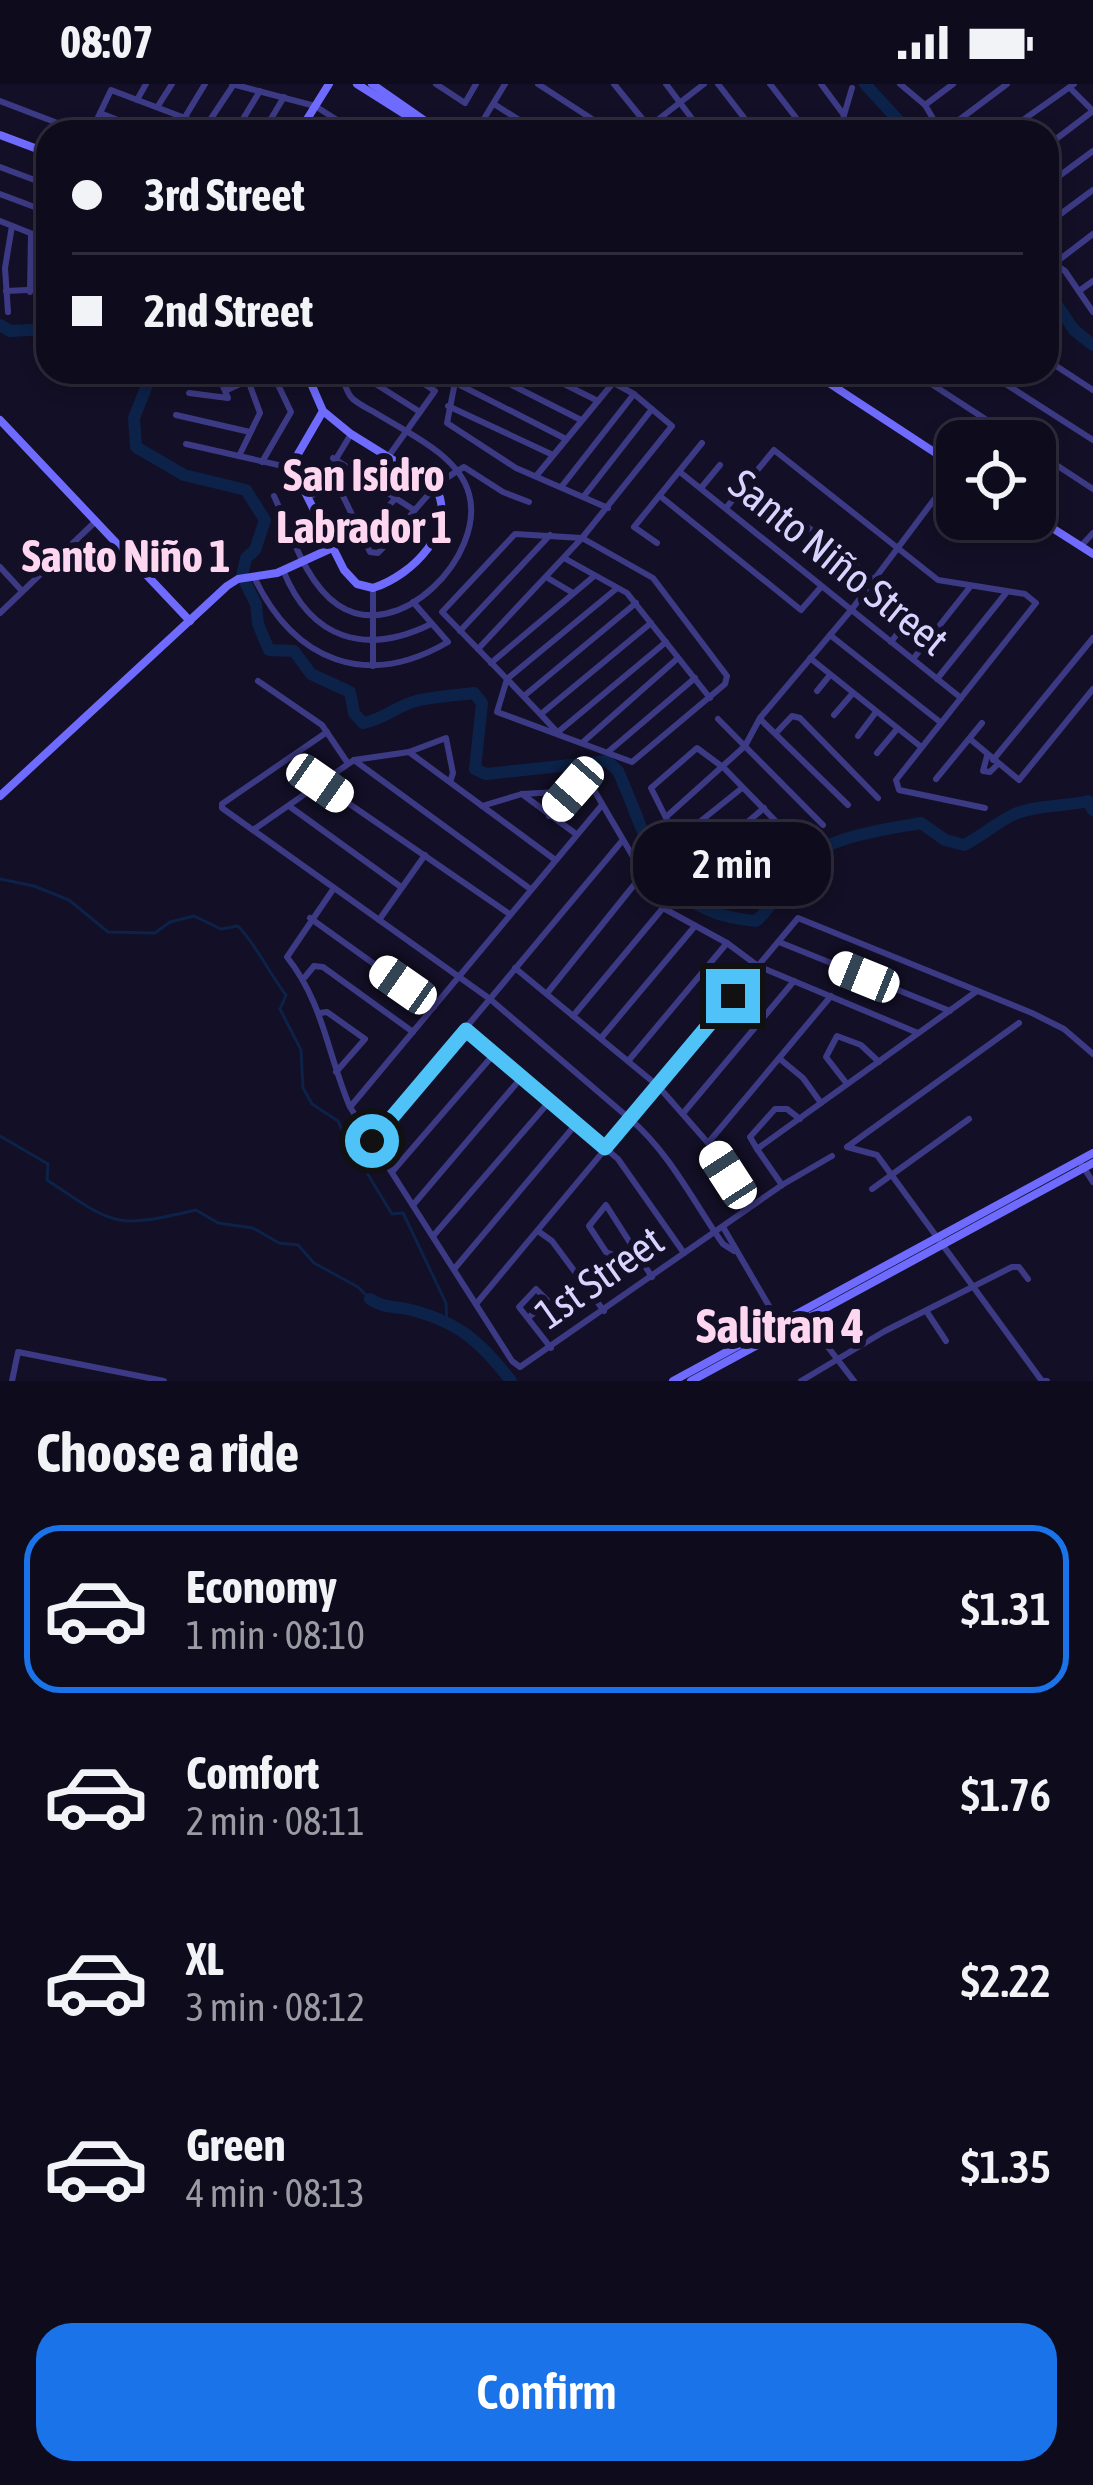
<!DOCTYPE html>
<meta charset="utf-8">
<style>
:root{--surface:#0e0b1c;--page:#171425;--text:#f1f3f6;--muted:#9b9ba3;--line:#2e2b3b;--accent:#1a73e8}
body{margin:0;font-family:"Asap Condensed",sans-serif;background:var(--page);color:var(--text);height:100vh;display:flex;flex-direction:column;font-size:45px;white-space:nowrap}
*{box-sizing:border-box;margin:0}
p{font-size:39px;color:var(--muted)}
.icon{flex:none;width:66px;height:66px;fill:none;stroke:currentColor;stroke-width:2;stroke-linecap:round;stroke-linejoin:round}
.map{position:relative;height:1297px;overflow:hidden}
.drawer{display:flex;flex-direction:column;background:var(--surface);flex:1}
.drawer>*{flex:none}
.top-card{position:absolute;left:36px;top:36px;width:1023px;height:264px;border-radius:36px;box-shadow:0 6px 18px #0003,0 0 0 3px var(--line);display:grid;align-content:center;height:264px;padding:0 36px;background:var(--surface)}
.controls{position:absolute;left:936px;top:336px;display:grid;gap:24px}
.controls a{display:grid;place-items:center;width:120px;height:120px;border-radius:24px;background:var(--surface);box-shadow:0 6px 18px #0003,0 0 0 3px var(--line);font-size:60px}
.end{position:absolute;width:54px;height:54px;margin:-27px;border:15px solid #4fc3f7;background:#111;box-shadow:0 0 0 6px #111}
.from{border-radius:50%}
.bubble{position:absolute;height:84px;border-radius:36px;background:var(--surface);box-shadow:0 6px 18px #0003,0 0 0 3px var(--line);font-size:39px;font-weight:600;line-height:84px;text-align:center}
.car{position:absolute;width:36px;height:72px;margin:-36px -18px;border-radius:15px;box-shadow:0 0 9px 3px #0007;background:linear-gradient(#fff 24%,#345 0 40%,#fff 0 76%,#345 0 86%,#fff 0)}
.top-card b{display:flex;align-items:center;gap:42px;height:114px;font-size:45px}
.top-card b+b{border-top:3px solid var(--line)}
.top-card i{width:30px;height:30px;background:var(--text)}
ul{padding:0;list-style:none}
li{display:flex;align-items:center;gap:36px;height:168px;margin:0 24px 18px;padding:0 12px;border:6px solid transparent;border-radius:36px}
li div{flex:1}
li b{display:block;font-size:45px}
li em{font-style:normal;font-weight:600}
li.active{border-color:var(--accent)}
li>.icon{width:108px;height:108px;stroke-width:1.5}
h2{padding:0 36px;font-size:54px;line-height:144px}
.primary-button{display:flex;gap:24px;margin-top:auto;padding:24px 36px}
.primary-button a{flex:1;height:138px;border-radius:36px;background:var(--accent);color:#fff;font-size:48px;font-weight:600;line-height:138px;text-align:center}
.status{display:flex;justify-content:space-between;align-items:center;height:84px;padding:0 60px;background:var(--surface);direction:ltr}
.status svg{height:33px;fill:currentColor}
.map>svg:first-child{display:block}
</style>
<div class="status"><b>08:07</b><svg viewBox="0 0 49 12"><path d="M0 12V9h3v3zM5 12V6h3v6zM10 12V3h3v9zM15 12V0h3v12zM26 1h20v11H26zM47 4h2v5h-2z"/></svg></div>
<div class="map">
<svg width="1093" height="1297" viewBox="0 0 1093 1297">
<rect width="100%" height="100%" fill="#130f26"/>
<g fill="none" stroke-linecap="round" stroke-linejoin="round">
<g stroke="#0c2248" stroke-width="3">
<path d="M0,795L34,802L69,816L108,848L155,849L170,838L194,832L221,845L238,842C258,863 268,888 286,911L280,925L301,966L303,1004L312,1020L338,1037L357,1079L364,1084L392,1130L403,1129L446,1219L447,1241"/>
<path d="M0,1052L48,1080L47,1096C116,1142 114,1145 196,1126L218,1139L253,1144L279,1159L298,1161L314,1179L358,1203L370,1215"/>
</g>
<g stroke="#0c2248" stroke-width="12">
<polyline points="865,0 909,48"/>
<polyline points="1047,206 1074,246 1093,261"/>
<polyline points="0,241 10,247 48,245"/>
<path d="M146,288L149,296L134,334L136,363L184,391L246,406L265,436L255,466L246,474L242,492L256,520L258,540L269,566L294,567L311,590L350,608L354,629L363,639C383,636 396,622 416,617C430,613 458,611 474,609L482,619L475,685L486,690L607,677L618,687C653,764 657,829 756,837C772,824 777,806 790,790C819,753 876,747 921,739L945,756L964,761C982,752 998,737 1017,729C1041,720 1064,723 1088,717L1093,726"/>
<path d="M370,1215C383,1224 393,1222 407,1225C458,1237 481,1258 511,1297"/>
</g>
<g stroke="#3d3a85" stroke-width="6">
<polyline points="232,0 315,22 356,48"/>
<polyline points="436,0 465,19 476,0"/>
<polyline points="538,0 612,48"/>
<polyline points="614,0 653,48"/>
<polyline points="666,0 702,48"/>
<polyline points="718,0 755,48"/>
<polyline points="770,0 807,48"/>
<polyline points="821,0 844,31"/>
<polyline points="900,0 925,21 941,48"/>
<polyline points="1070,4 1093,27"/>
<polyline points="137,16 146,0"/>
<polyline points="0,17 81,48"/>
<polyline points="494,20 538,48"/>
<polyline points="925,21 953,0"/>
<polyline points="158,22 172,0"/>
<polyline points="100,29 149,48"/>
<polyline points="185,33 205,0"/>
<polyline points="91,48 111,6 206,42 234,0"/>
<polyline points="235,48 260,7"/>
<polyline points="263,48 284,13"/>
<polyline points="476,48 505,0"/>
<polyline points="642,48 704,0"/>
<polyline points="839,48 852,4"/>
<polyline points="943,48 1007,0"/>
<polyline points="1006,48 1074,0"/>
<polyline points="1047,62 1093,27"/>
<polyline points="0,83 48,101"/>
<polyline points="1047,101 1093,67"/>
<polyline points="0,110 48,128"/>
<polyline points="0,137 48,156"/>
<polyline points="1047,140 1093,106"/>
<polyline points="1047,175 1065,187 1093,228"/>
<polyline points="1055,179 1093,150"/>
<polyline points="6,207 48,205"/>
<polyline points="1079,207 1093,197"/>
<polyline points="30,208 31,150"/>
<polyline points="8,228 5,184 12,142"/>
<polyline points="1047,276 1093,306"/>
<polyline points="367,288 371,297 420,328"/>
<polyline points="457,288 447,339 516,384 608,424"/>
<polyline points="486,288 581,336"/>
<polyline points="540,288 596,316"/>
<polyline points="913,288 1019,357"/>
<polyline points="987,288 1093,356"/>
<polyline points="454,298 566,355"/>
<polyline points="227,306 266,288"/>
<polyline points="189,309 228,314 217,288"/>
<polyline points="448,322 553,371"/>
<polyline points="176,331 250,348"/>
<path d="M351,350L330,385L370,468L378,469C408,439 426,403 464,383L503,408L529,418"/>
<polyline points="186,360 296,385"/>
<polyline points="1035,367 1093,405"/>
<polyline points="239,372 260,329 245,288"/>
<polyline points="388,373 435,307 406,288"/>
<polyline points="333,374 414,426"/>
<polyline points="262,378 291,328 272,288"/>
<polyline points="680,388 961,614"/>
<polyline points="537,391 622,288"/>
<polyline points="749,396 914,528 891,558"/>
<polyline points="562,402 634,310"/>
<polyline points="701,404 720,381"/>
<path d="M274,412C290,446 305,499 338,521C399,562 486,471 469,410C459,371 406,348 374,328C367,324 356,319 351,313C346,307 343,295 340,288"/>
<polyline points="584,412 652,325"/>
<polyline points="660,412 801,526 821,503"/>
<polyline points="308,413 336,400"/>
<polyline points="726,424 774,366 938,496 1025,510 1036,519 896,696 899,706 985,724"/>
<polyline points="657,459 634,443 702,359"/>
<polyline points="1081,462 1093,449"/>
<polyline points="332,464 361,451 396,414"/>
<polyline points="564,474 627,509 710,614"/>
<polyline points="0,483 22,507"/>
<path d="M283,486C311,556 366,572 431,540"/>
<path d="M254,493C294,577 366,606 448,558L413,518"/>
<polyline points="546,493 573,509"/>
<polyline points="0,529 96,437"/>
<polyline points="460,547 550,451"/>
<polyline points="830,551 940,638"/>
<polyline points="478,565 582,454 672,342 634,310 594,288"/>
<polyline points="810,574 920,662"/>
<polyline points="913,575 970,503"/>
<polyline points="491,579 593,493"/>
<polyline points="373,582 373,504"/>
<polyline points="937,595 1006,509"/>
<polyline points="258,597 322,641 347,678"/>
<polyline points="817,607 830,591"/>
<polyline points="524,612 636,519"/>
<polyline points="541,630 651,539"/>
<polyline points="834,631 853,609"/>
<polyline points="718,635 823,741"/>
<polyline points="760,635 848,721"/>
<path d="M327,648L222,720V724L490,915L630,1035C670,1069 694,1119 723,1160L734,1167"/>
<polyline points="558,648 666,558"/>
<polyline points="776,649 792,632 800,634 878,714"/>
<path d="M562,652L558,649C520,608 481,568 442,528L515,450L582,454L653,494L727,592L725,600L632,678L497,628L507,595L616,505"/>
<polyline points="858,652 876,628"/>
<polyline points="970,655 1019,696 1093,605"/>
<polyline points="582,659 678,574"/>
<polyline points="409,668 554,775"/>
<polyline points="608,668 695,594"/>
<polyline points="877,669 897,645"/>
<polyline points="987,672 983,687 990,688 998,680"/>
<polyline points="354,676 529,804"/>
<polyline points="993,676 1093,554"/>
<polyline points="936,695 982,639"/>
<polyline points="319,699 508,829"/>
<polyline points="742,704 677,756 651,704 697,664 724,684 795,757"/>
<polyline points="522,710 576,750"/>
<polyline points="289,722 401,803"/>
<polyline points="482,722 522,710 594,706 663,824 727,859 758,882 918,949"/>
<polyline points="549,732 573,705"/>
<polyline points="666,733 745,662 760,634 852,525 957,385"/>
<polyline points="253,746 354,676 409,668 446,654 453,689 450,698"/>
<path d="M677,756C698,800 705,792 751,797"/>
<polyline points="691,786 764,724"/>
<polyline points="727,794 757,766 774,777"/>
<path d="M334,804L287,873C324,920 327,969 350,1023L512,1277L520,1283L782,1101L832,1072"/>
<polyline points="310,834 434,923"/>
<polyline points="379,836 425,771"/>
<polyline points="779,858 950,927"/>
<polyline points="515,884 658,1002 708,1059 749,1123"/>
<polyline points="305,893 314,882 323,883 413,948"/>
<polyline points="548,908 642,791"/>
<polyline points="320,929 327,928 365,955 336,988"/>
<polyline points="573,932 663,824"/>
<polyline points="1019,939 847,1063 877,1071 1042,1297 1047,1297"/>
<polyline points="466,946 618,1075 684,1169"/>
<polyline points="601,954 695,842"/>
<polyline points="780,975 803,994 821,1019"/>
<polyline points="629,976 727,859"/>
<polyline points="847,1000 826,973 837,952 861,961 879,978"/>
<polyline points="351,1022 602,721"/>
<polyline points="685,1027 794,897"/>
<polyline points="372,1056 622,757"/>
<polyline points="708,1059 831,912"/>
<polyline points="757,1065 750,1053 775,1025 787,1025 800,1035"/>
<polyline points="1082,1081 1093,1098"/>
<polyline points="392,1088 494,970"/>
<polyline points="782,1101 757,1065 977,907"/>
<polyline points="872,1105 969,1035"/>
<polyline points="413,1121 521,994"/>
<polyline points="723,1143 783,1246"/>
<polyline points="538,1147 552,1157 604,1227"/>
<polyline points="434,1151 549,1018"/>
<polyline points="632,1162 616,1172 606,1168 589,1142 606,1121 652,1193"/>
<polyline points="455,1184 576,1040"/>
<polyline points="476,1220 798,834 1032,929 1064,945 1093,970"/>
<polyline points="927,1228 946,1257"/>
<polyline points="805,1233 854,1297"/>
<polyline points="528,1234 548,1217 536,1205 519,1223 551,1264"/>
<polyline points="12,1297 18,1268 164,1297"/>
<polyline points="801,1297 885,1247 1012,1183 1019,1183 1028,1195"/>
</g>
<g stroke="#6f6bff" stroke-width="8">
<polyline points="357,0 433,48"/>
<polyline points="372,0 441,48"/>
<polyline points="299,48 329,0"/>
<polyline points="0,51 48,69"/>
<path d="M306,288L323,327L351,350L435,402C459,445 413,491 373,504L357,500L344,486L298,394V370L323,327"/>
<polyline points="812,288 957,383"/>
<polyline points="0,336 190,537"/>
<polyline points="1035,433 1093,470"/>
<polyline points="0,712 227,502 238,495 277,489 332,464"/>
<polyline points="673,1297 1093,1069"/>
<polyline points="691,1297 1093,1079"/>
</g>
</g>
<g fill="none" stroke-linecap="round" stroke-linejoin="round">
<polyline stroke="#4fc3f7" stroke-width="15" points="372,1057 466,946 605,1064 733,912"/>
</g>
<g text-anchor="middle" stroke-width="12" stroke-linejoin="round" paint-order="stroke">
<g font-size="42" fill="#d9d4ff" stroke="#130f26">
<text transform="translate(839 478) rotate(39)" y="15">Santo Niño Street</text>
<text transform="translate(599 1193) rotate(-35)" y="15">1st Street</text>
</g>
<g font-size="45" font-weight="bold" fill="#ffd6f0" stroke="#130f26">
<text x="364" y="407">San Isidro<tspan x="364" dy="52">Labrador 1</tspan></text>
<text x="126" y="488">Santo Niño 1</text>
</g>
<g font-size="48" font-weight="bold" fill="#ffd6f0" stroke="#130f26">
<text x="780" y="1259">Salitran 4</text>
</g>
</g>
</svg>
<div class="controls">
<a><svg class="icon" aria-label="locate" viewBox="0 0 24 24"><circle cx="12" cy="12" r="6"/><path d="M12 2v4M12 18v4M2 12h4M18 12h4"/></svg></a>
</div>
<i class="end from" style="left:372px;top:1057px"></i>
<i class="end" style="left:733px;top:912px"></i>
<div class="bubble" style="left:633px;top:738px;width:198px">2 min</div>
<i class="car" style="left:320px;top:699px;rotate:125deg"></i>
<i class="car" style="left:573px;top:705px;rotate:221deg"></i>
<i class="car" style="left:864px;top:893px;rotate:292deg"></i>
<i class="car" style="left:403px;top:901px;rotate:305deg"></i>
<i class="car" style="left:728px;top:1091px;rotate:327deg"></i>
<div class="top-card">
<b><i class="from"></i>3rd Street</b>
<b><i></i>2nd Street</b>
</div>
</div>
<section class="drawer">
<h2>Choose a ride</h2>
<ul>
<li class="active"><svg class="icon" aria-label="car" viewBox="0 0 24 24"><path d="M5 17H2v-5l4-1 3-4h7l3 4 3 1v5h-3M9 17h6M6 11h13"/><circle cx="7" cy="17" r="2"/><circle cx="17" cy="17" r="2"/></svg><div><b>Economy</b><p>1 min · 08:10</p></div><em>$1.31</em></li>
<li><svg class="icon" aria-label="car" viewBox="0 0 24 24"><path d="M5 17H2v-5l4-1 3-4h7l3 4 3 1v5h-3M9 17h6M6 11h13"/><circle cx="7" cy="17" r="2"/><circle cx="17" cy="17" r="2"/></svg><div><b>Comfort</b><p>2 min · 08:11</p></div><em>$1.76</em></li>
<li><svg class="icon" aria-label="car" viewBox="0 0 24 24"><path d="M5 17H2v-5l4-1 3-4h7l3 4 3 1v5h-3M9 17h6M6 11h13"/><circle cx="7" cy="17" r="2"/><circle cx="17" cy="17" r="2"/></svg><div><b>XL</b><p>3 min · 08:12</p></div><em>$2.22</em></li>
<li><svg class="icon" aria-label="car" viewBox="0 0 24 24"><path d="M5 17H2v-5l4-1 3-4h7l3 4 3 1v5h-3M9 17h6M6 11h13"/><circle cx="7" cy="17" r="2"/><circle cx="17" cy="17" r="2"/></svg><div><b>Green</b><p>4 min · 08:13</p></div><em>$1.35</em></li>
</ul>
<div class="primary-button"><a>Confirm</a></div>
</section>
